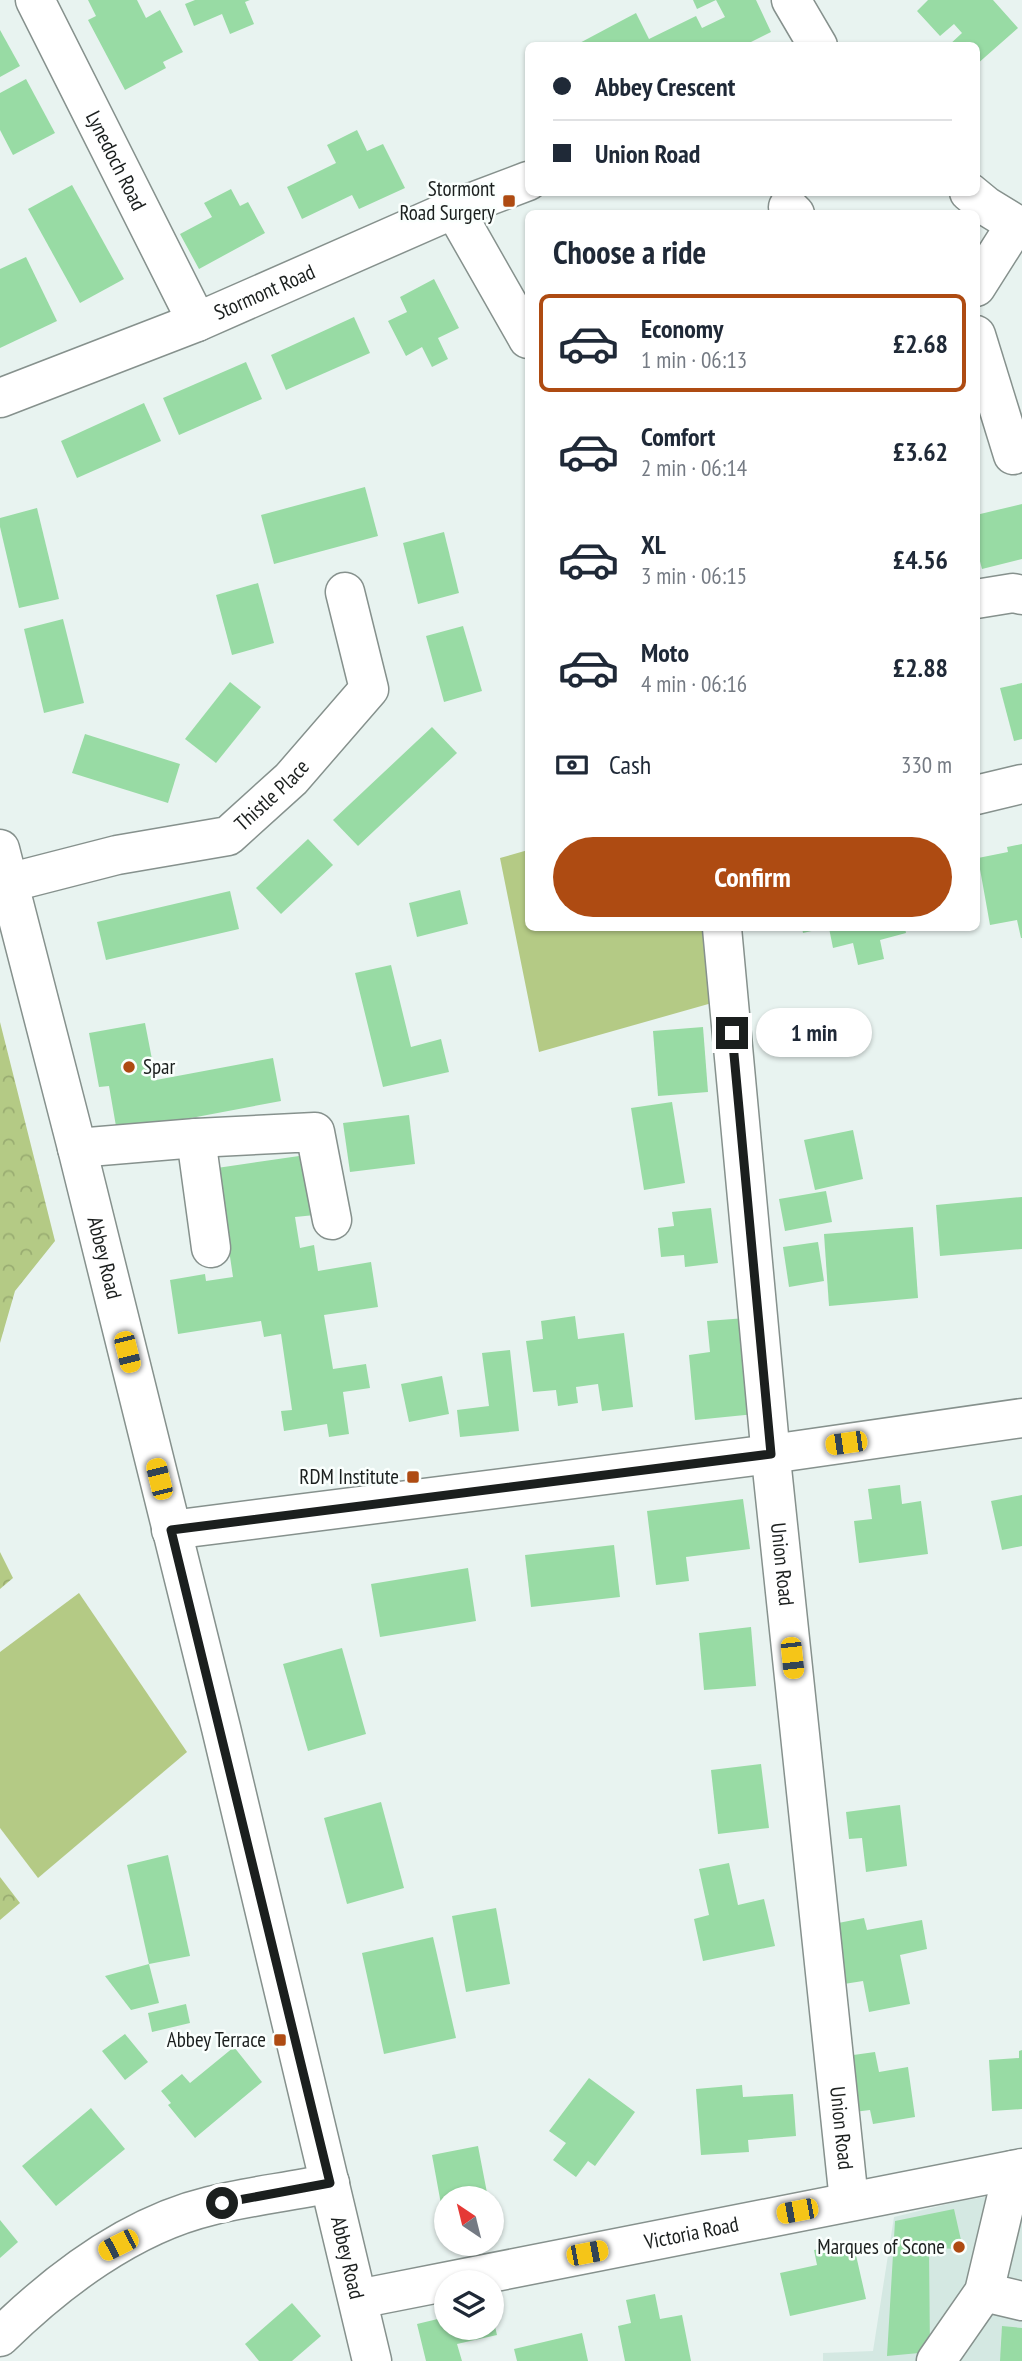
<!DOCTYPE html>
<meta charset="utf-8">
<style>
:root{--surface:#fff;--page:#f2f2f3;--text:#1f2937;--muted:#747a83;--line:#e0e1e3;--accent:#ae4b12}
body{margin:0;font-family:"PT Sans Narrow",sans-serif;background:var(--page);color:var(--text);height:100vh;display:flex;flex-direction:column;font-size:26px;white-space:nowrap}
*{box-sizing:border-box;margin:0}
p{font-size:23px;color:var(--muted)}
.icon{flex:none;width:38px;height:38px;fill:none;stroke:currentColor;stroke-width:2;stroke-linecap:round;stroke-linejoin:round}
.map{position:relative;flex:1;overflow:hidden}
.side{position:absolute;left:525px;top:210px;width:455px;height:721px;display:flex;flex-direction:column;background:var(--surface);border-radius:10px;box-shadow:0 2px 5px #0004}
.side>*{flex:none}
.guide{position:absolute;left:525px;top:42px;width:455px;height:154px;border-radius:10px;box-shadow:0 2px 5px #0004;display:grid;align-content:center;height:154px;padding:0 28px;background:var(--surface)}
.needle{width:46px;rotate:325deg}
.buttons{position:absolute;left:434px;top:2186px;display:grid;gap:14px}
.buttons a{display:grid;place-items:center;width:70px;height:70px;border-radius:50%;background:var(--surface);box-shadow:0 2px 5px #0004;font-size:35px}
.end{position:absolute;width:32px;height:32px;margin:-16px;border:9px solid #1b1f1e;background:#fff;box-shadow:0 0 0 4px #fff}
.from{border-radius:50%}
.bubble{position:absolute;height:49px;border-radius:24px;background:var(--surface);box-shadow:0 2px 5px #0004;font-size:23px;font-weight:700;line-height:49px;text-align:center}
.car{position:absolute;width:21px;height:42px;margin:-21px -10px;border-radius:9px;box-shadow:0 0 5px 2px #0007;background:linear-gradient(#f5c518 24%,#345 0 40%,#f5c518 0 76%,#345 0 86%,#f5c518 0)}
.guide b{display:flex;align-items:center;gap:24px;height:66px;font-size:26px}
.guide b+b{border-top:2px solid var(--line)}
.guide i{width:18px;height:18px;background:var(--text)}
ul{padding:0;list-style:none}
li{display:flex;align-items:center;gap:21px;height:98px;margin:0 14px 10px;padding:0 14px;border:4px solid transparent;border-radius:10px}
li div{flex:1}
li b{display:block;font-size:26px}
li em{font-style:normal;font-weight:700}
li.selected{border-color:var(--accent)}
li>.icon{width:63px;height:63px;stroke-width:1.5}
h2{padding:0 28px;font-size:32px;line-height:84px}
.pay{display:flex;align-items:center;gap:18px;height:77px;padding:0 28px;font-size:26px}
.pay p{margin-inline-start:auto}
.cta{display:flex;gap:14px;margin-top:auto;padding:14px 28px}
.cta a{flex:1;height:80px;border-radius:42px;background:var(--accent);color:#fff;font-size:28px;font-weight:700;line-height:80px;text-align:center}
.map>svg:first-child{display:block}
</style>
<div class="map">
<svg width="1022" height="2361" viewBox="0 0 1022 2361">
<defs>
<pattern id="forest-crowns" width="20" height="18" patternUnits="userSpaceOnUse" patternTransform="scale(1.75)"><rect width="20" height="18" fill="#b4ca85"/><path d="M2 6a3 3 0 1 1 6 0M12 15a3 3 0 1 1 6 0" fill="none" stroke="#9aad72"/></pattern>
</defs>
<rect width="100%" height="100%" fill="#e8f3f0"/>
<polygon fill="#d4e8e2" points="1022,2191 1022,2361 823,2361 823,2353 873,2351 894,2217 960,2201"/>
<g fill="url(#forest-crowns)">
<polygon points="0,1022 55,1241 15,1291 0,1343"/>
<polygon points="0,1552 13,1578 0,1589"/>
<polygon points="0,1877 20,1903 0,1920"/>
</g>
<g fill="#b4ca85">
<polygon points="528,850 528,928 705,928 719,1001 539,1052 500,858"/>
<polygon points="79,1593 187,1752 38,1878 0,1828 0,1652"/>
</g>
<g fill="#98dba4">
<polygon points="88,0 137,0 146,18 160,10 183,52 163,62 166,68 125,90 88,20 96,16"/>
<polygon points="195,0 250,0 245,2 254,24 230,34 222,14 194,26 185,4"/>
<polygon points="693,0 716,0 697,9"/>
<polygon points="716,0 756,0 771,32 743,46 574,46 636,13 649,39 696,16 702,28 725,17"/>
<polygon points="928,0 993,0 1018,28 976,65 976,46 948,46 962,33 954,24 940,36 917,11"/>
<polygon points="0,30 20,66 0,77"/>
<polygon points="26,79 55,133 13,155 0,130 0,93"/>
<polygon points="357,130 367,151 383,144 405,188 359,209 352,195 302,219 287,187 336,163 327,145"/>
<polygon points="72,185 124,279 80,303 28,209"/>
<polygon points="231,189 240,206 248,202 265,233 199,269 180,234 212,217 204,203"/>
<polygon points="26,257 57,321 0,348 0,269"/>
<polygon points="434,279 459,328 438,338 448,359 432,367 422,347 406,356 388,321 407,312 400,297"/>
<polygon points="354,317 370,353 286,390 271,355"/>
<polygon points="246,362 262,399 179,435 163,398"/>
<polygon points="144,403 161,441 77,478 61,441"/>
<polygon points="365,487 378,536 274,564 261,515"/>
<polygon points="1022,504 1022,559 982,569 976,546 976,515"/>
<polygon points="37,508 59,599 19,608 0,527 0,518"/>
<polygon points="444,532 459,593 418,604 403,543"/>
<polygon points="258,583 274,643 232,655 216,595"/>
<polygon points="63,619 84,703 44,713 24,629"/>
<polygon points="463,626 482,691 444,702 426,636"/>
<polygon points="230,682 261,707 216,763 185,739"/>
<polygon points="1022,683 1022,739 1014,741 1000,688"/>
<polygon points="432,727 457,753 358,846 333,820"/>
<polygon points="85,734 180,764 168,803 72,773"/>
<polygon points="308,839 333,865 281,914 256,888"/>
<polygon points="1022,844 1022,938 1021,938 1017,920 990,925 978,858 1008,852 1007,847"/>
<polygon points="460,890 468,924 417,937 409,903"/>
<polygon points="230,891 239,929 106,960 97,922"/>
<polygon points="802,928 820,928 820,929 803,933"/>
<polygon points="829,928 905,928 906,933 880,940 884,959 858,965 853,943 833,948"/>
<polygon points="391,965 411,1047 441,1039 449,1072 383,1087 355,973"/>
<polygon points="145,1023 156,1080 273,1058 281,1101 117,1132 109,1086 99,1087 89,1033"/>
<polygon points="703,1027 708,1092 658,1096 653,1031"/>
<polygon points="672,1102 685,1183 644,1190 631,1108"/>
<polygon points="409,1115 415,1164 350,1172 343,1123"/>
<polygon points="853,1130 863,1179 815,1190 804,1140"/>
<polygon points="306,1155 315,1215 295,1217 300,1248 314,1245 318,1271 371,1262 378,1307 324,1315 333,1369 366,1364 370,1388 343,1392 349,1434 329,1437 327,1424 284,1431 281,1411 292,1410 281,1334 264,1337 261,1321 178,1334 170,1280 205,1274 206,1281 233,1277 217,1168"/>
<polygon points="826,1191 832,1222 785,1231 779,1199"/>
<polygon points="1022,1197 1022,1249 940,1256 936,1205"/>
<polygon points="711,1208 718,1263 685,1267 684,1255 661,1257 658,1228 674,1226 672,1212"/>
<polygon points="913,1227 918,1298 829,1306 824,1234"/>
<polygon points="818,1242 824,1281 789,1287 783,1247"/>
<polygon points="575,1316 578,1339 624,1333 633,1407 602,1411 598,1384 576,1387 578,1403 558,1406 556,1390 533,1392 526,1341 543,1339 541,1321"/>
<polygon points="746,1318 755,1414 695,1420 689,1355 710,1352 707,1321"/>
<polygon points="510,1350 519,1431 460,1437 457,1410 489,1406 482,1353"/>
<polygon points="442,1376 449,1414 409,1422 401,1384"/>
<polygon points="900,1485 902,1504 921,1501 928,1554 859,1563 854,1521 872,1519 868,1489"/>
<polygon points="1022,1495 1022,1546 1002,1550 991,1501"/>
<polygon points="743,1499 750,1549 686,1557 689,1581 656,1585 647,1511"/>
<polygon points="614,1545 620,1597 531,1607 525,1555"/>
<polygon points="468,1568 476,1621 380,1637 371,1584"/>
<polygon points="751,1627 756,1686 704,1690 699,1633"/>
<polygon points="342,1648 366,1734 308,1751 283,1664"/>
<polygon points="761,1764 769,1828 718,1834 711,1770"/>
<polygon points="381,1802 404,1888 347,1904 324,1818"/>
<polygon points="900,1805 907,1866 866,1872 862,1838 849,1839 846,1812"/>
<polygon points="168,1855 190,1956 149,1964 127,1865"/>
<polygon points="729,1863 738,1905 764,1899 775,1946 703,1961 694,1919 709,1915 699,1869"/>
<polygon points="496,1908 510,1984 466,1992 452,1916"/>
<polygon points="864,1918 867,1930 922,1920 927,1949 900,1955 910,2004 869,2012 863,1981 844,1984 833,1924"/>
<polygon points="433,1937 456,2038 384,2054 362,1953"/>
<polygon points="149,1964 159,2003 131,2010 105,1976"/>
<polygon points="186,2004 190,2023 152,2032 148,2013"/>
<polygon points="125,2034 148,2062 125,2080 102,2051"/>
<polygon points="234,2047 262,2082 195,2138 168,2105 171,2103 161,2091 182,2074 190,2083"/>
<polygon points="1022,2050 1022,2109 992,2111 989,2060 1019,2058 1019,2051"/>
<polygon points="875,2052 879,2072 908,2067 915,2117 873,2124 870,2110 854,2112 846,2056"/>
<polygon points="589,2078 635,2112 595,2166 588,2161 576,2177 553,2160 566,2143 549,2131"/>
<polygon points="742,2085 743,2097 793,2094 796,2136 748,2140 749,2152 701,2155 696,2089"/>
<polygon points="91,2108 125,2149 56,2206 22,2166"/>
<polygon points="478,2146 488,2198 446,2198 445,2226 432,2155"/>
<polygon points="954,2209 963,2249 929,2248 930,2352 887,2356 895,2221"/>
<polygon points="0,2220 18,2242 0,2258"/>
<polygon points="853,2242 866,2299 790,2316 780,2273 817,2265 814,2250"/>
<polygon points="655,2294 660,2319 682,2315 691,2361 625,2361 618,2326 631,2323 626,2300"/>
<polygon points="292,2303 321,2336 292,2361 259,2361 245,2344"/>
<polygon points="446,2317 446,2328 492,2328 493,2318 497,2335 457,2344 462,2361 426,2361 417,2324"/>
<polygon points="1002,2326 1022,2328 1022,2361 1000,2361"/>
<polygon points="582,2333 588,2361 517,2361 514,2349"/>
</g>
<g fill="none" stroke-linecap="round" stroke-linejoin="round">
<defs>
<g id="minor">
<path id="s1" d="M35,0L197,322"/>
<polyline points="788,207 795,214"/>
<polyline points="454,209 528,339"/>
<polyline points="976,287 1016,224"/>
<polyline points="976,335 1013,455"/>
<path id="s2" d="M0,398L197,322L454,209L528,181"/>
<polyline points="976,599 1013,593 1022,595"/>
<polyline points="976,795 1022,784"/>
<path id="s3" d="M0,849L77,1148L221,1728L372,2361"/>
<path id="s4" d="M8,883L117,855L228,836L291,779L369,689L345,592"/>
<path id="s5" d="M722,928L772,1468L849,2201"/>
<polyline points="196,1138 211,1248"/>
<polyline points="77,1148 196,1138 315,1132 332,1220"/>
<polyline points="171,1530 771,1454 1022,1418"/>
<polyline points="984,2292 1022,2301"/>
<path id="s6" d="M358,2299L1022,2168"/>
<path d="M0,2337C57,2281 131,2225 210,2206C249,2196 290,2192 330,2183"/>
<polyline points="936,2361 984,2292 1013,2170"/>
</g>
<g id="major">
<polyline points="791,0 818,46"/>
<polyline points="969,192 986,206 1022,228"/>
</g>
</defs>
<use href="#minor" stroke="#86918d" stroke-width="41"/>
<use href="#major" stroke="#86918d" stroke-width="41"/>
<use href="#minor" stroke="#fff" stroke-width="38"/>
<use href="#major" stroke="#fff" stroke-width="38"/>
</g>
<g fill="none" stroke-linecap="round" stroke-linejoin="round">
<polyline stroke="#1b1f1e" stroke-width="9" points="222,2203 330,2183 171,1530 771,1454 732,1033"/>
</g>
<g fill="#ae4b12" stroke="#fafffd" stroke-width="2.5">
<rect x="502" y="194" width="14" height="14" rx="3.5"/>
<circle cx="129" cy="1067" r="7"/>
<rect x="406" y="1470" width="14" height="14" rx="3.5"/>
<rect x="273" y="2033" width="14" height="14" rx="3.5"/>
<circle cx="959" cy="2247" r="7"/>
</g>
<g text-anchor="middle" stroke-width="5" stroke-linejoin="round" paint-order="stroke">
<g font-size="21" fill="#1b1f1e" stroke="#fafffd">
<text dy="7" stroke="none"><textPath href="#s1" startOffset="180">Lynedoch Road</textPath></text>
<text dy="7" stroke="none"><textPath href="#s2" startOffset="285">Stormont Road</textPath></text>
<text dy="7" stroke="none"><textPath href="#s4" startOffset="285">Thistle Place</textPath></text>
<text dy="7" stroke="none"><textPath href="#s3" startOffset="422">Abbey Road</textPath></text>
<text dy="7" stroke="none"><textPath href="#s5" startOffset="639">Union Road</textPath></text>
<text dy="7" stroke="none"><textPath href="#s5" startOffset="1206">Union Road</textPath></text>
<text dy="7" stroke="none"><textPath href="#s6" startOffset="340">Victoria Road</textPath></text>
<text dy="7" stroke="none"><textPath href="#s3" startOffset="1451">Abbey Road</textPath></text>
</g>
<g font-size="21" fill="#1b1f1e" stroke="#fafffd" text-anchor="end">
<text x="495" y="196">Stormont<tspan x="495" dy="24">Road Surgery</tspan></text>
<text x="143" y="1074" text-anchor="start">Spar</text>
<text x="399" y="1484">RDM Institute</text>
<text x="266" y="2047">Abbey Terrace</text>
<text x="945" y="2254">Marques of Scone</text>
</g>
</g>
</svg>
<div class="buttons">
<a><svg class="needle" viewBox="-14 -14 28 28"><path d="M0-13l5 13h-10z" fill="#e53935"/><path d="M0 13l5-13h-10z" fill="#747a83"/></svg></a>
<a><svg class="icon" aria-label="layers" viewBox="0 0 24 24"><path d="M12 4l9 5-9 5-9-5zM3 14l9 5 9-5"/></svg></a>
</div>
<i class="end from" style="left:222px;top:2203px"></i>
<i class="end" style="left:732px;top:1033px"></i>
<div class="bubble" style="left:756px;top:1008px;width:116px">1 min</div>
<i class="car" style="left:127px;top:1352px;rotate:166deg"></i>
<i class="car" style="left:846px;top:1443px;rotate:262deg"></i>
<i class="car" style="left:159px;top:1479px;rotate:346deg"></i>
<i class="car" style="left:792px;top:1658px;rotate:174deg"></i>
<i class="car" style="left:797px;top:2211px;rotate:259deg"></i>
<i class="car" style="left:118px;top:2245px;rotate:243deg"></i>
<i class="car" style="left:587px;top:2253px;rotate:79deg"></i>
<div class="guide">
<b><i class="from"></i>Abbey Crescent</b>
<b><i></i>Union Road</b>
</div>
<section class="side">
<h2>Choose a ride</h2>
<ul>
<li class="selected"><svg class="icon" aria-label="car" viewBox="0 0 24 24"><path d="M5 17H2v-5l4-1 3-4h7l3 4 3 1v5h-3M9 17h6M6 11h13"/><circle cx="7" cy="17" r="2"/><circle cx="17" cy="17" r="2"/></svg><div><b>Economy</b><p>1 min · 06:13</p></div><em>£2.68</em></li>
<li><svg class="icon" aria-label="car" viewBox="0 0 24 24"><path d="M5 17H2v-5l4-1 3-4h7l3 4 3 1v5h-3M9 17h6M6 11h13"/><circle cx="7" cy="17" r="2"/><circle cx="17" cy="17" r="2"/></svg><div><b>Comfort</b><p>2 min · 06:14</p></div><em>£3.62</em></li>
<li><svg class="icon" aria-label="car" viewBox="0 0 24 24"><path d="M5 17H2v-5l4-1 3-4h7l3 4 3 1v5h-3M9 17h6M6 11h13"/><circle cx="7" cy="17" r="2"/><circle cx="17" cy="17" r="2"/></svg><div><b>XL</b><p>3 min · 06:15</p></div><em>£4.56</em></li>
<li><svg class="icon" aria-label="car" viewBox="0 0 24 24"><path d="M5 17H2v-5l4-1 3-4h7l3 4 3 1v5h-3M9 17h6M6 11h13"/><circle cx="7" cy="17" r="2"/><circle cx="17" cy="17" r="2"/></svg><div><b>Moto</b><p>4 min · 06:16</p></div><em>£2.88</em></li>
</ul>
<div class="pay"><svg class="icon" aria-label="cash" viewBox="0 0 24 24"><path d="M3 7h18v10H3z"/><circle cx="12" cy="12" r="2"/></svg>Cash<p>330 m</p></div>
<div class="cta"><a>Confirm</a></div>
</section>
</div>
